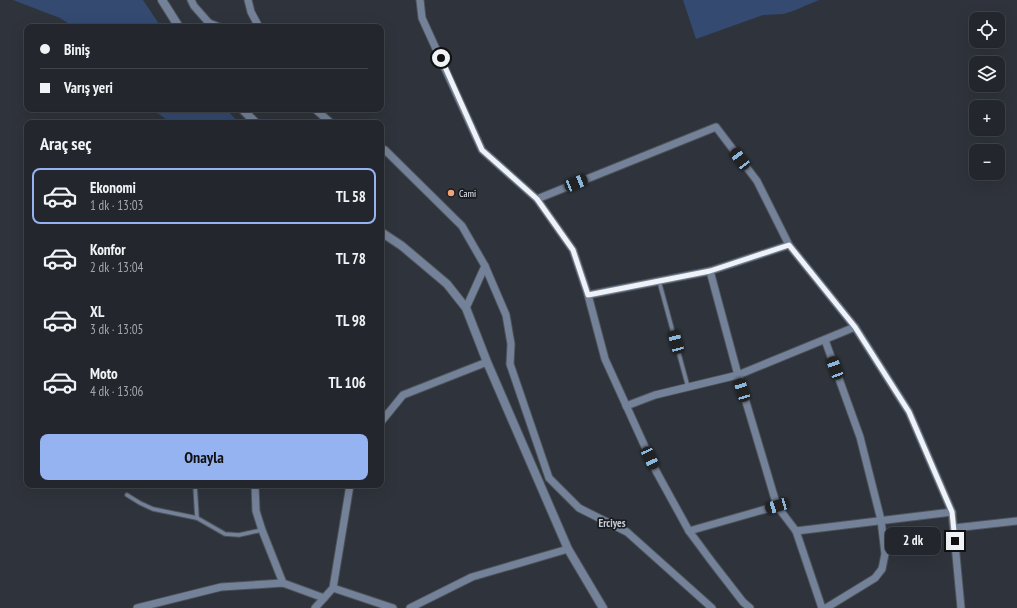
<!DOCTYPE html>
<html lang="tr">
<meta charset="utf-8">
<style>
:root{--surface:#23272d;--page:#2f3339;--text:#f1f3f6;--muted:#a3a5aa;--line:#404449;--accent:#95b2f1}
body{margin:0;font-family:"PT Sans Narrow",sans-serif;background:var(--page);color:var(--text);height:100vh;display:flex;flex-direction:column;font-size:15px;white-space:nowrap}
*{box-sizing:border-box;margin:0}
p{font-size:13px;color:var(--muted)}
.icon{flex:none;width:22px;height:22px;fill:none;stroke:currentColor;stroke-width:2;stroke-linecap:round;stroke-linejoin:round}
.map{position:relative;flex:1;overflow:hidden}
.side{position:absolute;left:24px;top:120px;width:360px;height:368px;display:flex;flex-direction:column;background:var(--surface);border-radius:8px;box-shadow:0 4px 16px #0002,0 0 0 1px var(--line)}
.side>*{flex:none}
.banner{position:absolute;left:24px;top:24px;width:360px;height:88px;border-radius:8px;box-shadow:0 4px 16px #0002,0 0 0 1px var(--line);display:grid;align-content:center;height:88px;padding:0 16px;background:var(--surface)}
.fabs{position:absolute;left:969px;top:12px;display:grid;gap:8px}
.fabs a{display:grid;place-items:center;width:36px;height:36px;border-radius:8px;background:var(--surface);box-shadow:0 4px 16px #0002,0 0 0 1px var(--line);font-size:20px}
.end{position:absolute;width:18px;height:18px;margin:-9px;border:5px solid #eff3f8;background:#111;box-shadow:0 0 0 2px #111}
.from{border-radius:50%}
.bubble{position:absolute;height:28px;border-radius:8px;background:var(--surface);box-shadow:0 4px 16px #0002,0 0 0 1px var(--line);font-size:13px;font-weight:600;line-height:28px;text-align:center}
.car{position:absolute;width:12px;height:24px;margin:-12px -6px;border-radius:5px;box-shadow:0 0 3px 1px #0007;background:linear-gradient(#222 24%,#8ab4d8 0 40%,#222 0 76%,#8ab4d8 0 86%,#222 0)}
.banner b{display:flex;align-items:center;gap:14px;height:38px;font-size:15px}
.banner b+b{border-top:1px solid var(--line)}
.banner i{width:10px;height:10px;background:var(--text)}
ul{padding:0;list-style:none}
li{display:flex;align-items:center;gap:12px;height:56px;margin:0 8px 6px;padding:0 8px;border:2px solid transparent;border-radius:8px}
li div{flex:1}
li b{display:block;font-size:15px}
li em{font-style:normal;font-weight:600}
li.active{border-color:var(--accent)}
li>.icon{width:36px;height:36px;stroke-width:1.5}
h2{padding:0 16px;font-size:18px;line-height:48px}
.action{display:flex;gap:8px;margin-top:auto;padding:8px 16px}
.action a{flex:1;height:46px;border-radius:8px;background:var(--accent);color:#111;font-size:16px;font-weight:600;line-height:46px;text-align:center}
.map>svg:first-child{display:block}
</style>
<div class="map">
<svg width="1017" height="608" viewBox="0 0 1017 608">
<rect width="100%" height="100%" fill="#2f343c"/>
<g fill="#344a71">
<polygon points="13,0 143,0 161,27 74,27 60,18"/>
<polygon points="683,0 819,0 793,11 783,14 763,15 696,39"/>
<polygon points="148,109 226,109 239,123 171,123 159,114"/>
</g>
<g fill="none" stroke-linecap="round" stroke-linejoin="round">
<defs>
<g id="service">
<polyline points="659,281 688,387"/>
<polyline points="195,485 197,518"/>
<polyline points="127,495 140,503 153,509 197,518 225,534 239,535 262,530"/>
</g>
<g id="minor">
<polyline points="191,0 194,6 209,23"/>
<polyline points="248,0 251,12 259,27"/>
<polyline points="420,0 422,18 482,150 537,199 573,250 588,295 605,359 656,471 689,531 712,562 743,602 750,608"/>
<polyline points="210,26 209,23 219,27"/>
<polyline points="315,109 331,123"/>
<polyline points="381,148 385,150 462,226 485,266 466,308"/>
<polyline points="537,199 716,127 757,181 789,245 855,327 909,412 952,512 961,608"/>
<polyline points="485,266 506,315 511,344 510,364 549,478 579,508 627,532 712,608"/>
<polyline points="710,271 738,375 777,506 796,531 822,608"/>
<polyline points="588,295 710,271 789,245"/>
<polyline points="825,340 860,437 881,520 885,554 882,569 875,578 826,608"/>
<polyline points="626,406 655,395 738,375 855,327"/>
<polyline points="381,422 403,395 487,362"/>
<polyline points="255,485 256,511 262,530 283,583"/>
<polyline points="954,528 1017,521"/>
<polyline points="689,531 777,506"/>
<polyline points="796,531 952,512"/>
<polyline points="333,588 393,608"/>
<polyline points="137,608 221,587 283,583 324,598"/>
<polyline points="315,608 333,588 350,485"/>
<polyline points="410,608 472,577 568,549"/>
</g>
<g id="tertiary">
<polyline points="162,0 179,27"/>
<polyline points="242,109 256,123"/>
<polyline points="381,232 402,246 447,284 466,308 487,362 568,549 603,608"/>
</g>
</defs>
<use href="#service" stroke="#4e535a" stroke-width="5.5"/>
<use href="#minor" stroke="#4e535a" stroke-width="9"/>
<use href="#tertiary" stroke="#4e535a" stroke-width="10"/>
<use href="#service" stroke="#748299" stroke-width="3.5"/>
<use href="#minor" stroke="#748299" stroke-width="7"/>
<use href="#tertiary" stroke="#748299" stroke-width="8"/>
</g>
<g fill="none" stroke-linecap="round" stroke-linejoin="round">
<polyline stroke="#eff3f8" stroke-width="5" points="441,58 482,150 537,199 573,250 588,295 710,271 789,245 855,327 909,412 952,512 955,541"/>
</g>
<circle fill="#efa377" stroke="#191b1f" stroke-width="1.5" cx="451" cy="193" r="4"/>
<g text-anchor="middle" stroke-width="3.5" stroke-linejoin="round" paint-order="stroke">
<g font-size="10" fill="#eff3f8" stroke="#191b1f" text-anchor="start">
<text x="459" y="197">Cami</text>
</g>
<g font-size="11" font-weight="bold" fill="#c4cbd6" stroke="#191b1f">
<text x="612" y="527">Erciyes</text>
</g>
</g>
</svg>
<div class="fabs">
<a><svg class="icon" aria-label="locate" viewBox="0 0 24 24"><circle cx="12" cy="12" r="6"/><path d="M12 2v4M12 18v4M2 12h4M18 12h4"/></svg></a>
<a><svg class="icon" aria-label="layers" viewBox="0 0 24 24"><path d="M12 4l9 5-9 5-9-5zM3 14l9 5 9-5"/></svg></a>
<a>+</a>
<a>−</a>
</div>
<i class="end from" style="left:441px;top:58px"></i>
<i class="end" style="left:955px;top:541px"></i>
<div class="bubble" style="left:885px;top:527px;width:56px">2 dk</div>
<i class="car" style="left:740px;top:159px;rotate:323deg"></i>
<i class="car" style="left:576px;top:183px;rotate:68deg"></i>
<i class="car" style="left:676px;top:342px;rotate:345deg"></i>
<i class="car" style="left:835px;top:368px;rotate:340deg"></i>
<i class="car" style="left:742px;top:390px;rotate:343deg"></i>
<i class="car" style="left:650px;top:458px;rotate:155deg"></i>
<i class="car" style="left:777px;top:506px;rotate:254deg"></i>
<div class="banner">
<b><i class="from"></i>Biniş</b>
<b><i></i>Varış yeri</b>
</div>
<section class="side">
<h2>Araç seç</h2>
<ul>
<li class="active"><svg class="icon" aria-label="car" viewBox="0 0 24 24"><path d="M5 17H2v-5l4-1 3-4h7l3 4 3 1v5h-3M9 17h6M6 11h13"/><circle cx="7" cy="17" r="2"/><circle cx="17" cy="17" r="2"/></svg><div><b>Ekonomi</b><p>1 dk · 13:03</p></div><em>TL 58</em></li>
<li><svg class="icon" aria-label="car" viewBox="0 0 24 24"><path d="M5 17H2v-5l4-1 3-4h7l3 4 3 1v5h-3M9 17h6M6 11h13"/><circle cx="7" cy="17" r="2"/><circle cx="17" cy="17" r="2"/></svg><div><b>Konfor</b><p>2 dk · 13:04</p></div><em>TL 78</em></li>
<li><svg class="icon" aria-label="car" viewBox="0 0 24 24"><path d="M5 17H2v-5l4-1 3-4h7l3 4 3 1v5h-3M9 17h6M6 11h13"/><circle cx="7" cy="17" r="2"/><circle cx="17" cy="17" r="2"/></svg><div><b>XL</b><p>3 dk · 13:05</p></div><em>TL 98</em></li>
<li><svg class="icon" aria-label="car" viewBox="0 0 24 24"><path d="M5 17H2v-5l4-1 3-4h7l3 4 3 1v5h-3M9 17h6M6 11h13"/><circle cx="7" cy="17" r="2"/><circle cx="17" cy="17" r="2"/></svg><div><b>Moto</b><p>4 dk · 13:06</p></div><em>TL 106</em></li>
</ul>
<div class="action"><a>Onayla</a></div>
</section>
</div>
